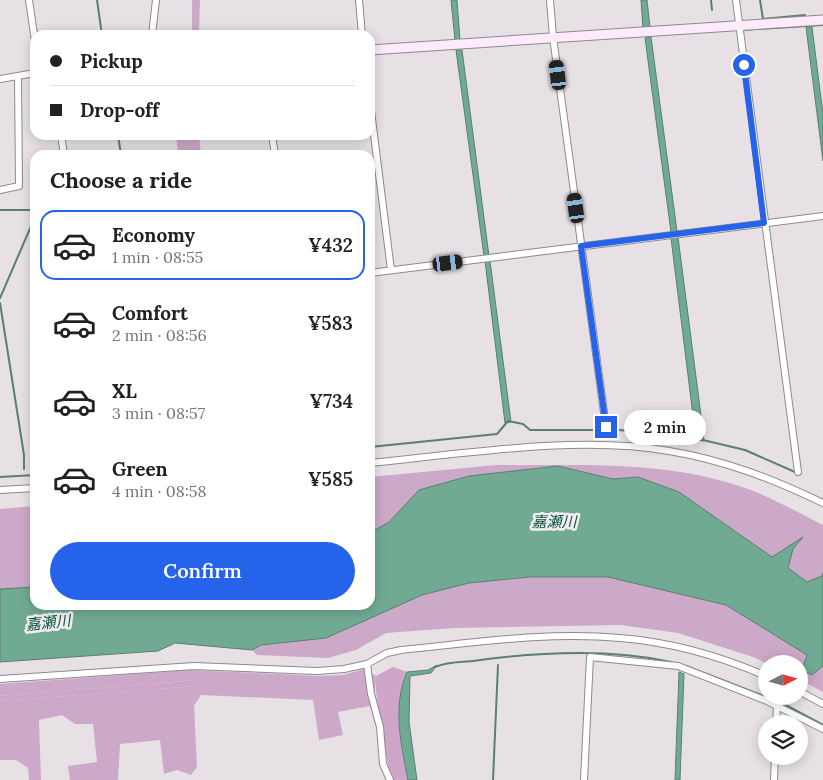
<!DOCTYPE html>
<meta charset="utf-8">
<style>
:root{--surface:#fff;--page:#f2f2f2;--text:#202124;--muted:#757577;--line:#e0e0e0;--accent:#2563eb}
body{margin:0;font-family:Lora,"Noto Sans JP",serif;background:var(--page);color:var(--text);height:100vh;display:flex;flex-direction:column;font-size:19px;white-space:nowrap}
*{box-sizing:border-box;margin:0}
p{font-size:16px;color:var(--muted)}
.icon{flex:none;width:28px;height:28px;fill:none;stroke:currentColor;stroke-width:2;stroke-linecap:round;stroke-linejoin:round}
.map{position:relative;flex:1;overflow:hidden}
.sheet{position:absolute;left:30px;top:150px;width:345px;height:460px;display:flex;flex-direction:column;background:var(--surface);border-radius:15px;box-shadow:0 2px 12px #0003}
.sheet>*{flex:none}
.top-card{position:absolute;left:30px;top:30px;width:345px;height:110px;border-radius:15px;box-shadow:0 2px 12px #0003;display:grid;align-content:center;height:110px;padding:0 20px;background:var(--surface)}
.needle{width:32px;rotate:84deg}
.buttons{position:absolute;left:758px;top:655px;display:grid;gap:10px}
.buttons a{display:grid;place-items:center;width:50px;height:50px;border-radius:50%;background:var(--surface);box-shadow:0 2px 12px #0003;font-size:25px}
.end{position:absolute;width:22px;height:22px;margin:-11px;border:6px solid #2563eb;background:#fff;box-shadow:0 0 0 2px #fff}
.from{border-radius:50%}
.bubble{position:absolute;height:35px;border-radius:18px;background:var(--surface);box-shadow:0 2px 12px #0003;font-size:16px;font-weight:600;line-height:35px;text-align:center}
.car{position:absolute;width:15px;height:30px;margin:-15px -8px;border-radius:6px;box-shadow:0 0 4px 1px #0007;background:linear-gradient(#222 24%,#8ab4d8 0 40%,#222 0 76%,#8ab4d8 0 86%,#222 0)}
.top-card b{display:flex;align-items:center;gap:18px;height:48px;font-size:19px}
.top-card b+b{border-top:1px solid var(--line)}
.top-card i{width:12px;height:12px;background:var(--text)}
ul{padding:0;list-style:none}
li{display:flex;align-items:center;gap:15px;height:70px;margin:0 10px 8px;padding:0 10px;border:2px solid transparent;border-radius:15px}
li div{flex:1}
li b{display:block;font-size:19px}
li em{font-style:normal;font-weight:600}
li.on{border-color:var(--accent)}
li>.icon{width:45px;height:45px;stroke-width:1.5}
h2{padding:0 20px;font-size:22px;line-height:60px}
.primary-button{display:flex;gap:10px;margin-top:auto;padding:10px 20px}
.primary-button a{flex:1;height:58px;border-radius:30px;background:var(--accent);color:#fff;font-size:20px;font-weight:600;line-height:58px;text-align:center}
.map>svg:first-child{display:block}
</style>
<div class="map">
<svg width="823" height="780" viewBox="0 0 823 780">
<rect width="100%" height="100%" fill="#e7e1e6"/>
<g fill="#cda9c9">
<polygon points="192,0 200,0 199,35 192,35"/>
<polygon points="176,135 199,135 201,155 178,155"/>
<path d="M496,465C576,466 659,460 736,485C766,494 795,511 823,525V576L808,591L772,564L370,551V477Z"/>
<polygon points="35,506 35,605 0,610 0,509"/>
<polygon points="569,520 823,657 823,692 799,679 799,664 768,664 753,657 678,633 620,625 454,628 386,633 356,650 328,658 257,655 252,650 175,643 326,625"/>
<polygon points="364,669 376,676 375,694 382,724 380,761 377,730 370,706 338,712 343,735 319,740 313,700 201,695 194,706 197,767 191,775 177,770 164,774 160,740 120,744 118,780 70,780 68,766 97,762 93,724 75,724 62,715 39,720 41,780 29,780 28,768 16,760 0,760 0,701 195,686 197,680 0,696 0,684 189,670 321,676 343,675"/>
</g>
<g fill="#cfa5ca">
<path d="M393,667L407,672C392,707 401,744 408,780H393C385,761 385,743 381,722C378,706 375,693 376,676Z"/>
<polygon points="197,680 196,686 0,701 0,696"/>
</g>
<g fill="#71aa93" stroke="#598070">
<polygon points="451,0 457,0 460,40 455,40"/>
<polygon points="641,0 647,0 650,27 643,28"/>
<polygon points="806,27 812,27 823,114 823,161"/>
<polygon points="651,37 677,231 671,232 645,38"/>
<polygon points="456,50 462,50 489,256 484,256"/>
<polygon points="678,237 703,431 704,441 696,440 671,238"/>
<polygon points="485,261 490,261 511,422 505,423"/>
<polygon points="558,466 613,479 638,477 679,492 772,557 803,537 793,549 788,568 807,582 822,576 823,573 823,666 812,675 802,670 807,655 726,605 608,577 529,577 469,583 422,595 326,638 261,645 252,650 175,643 158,651 0,662 0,589 35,587 35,605 370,605 370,533 389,522 419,490 469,476"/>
<path d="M437,665L431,673L410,676L409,722L417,780H408C401,744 392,707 407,672L428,670Z"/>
<polygon points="679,672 684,674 680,780 675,780"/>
</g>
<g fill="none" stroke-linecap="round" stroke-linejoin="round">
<g stroke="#598070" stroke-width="2">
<polyline points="97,0 102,35"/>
<polyline points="711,0 712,10"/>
<polyline points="760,0 763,19 805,15"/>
<polyline points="741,30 823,25"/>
<polyline points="118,135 121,155"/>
<polyline points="0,210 35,210"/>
<polyline points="0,298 35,217"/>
<polyline points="0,303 24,455 24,469"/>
<polyline points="611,429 698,439"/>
<polyline points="703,440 745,450 795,472"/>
<polyline points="370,447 497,434 508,421 523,424 530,430 604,430"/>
<polyline points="0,477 35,475"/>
<polyline points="686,666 782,703 823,725"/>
<path d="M435,667C446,662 461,662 473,661C538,652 607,648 671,662"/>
<polyline points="493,780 498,665"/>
</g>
<defs>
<g id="street">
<polyline points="29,0 35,41"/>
<polyline points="359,0 362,35"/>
<polyline points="550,0 553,37 606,427"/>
<polyline points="736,0 798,472"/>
<polyline points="152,35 156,0"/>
<polyline points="0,79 35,73"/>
<polyline points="370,103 391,270"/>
<polyline points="61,135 64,155"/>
<polyline points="272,135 275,155"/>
<polyline points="0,190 19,186 18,77"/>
<polyline points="370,273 823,216"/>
<path d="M370,463C462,454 578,435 669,451C724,460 773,479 823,503"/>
<polyline points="0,490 35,488"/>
<polyline points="367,664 371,694 380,727 383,764 390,780"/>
<path d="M0,679L194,666L317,671L344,669L367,664L387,653L401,650C473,643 548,631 620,638C671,642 720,656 766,676"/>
<polyline points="799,691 823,704"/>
<polyline points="776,724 777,706"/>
<polyline points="584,780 590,657 678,666 767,701 823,729"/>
<polyline points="774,780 775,756"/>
</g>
<polyline id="secondary" points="370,50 823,20"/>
</defs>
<use href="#street" stroke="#8e898e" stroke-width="8"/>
<use href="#secondary" stroke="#8e898e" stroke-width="11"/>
<use href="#street" stroke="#fff" stroke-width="6"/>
<use href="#secondary" stroke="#fdebfb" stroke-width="9"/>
</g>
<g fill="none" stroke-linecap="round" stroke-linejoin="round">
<polyline stroke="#2563eb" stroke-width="6" points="606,427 581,246 764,223 744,65"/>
</g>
<g text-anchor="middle" stroke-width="5" stroke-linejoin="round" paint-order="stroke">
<g font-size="15" font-style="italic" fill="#05543e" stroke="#f4eef3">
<text x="554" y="527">嘉瀬川</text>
<text transform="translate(48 623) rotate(-6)" y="5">嘉瀬川</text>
</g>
</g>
</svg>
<div class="buttons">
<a><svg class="needle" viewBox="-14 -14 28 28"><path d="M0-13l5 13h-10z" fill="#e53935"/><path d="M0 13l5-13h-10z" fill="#757577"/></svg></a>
<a><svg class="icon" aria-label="layers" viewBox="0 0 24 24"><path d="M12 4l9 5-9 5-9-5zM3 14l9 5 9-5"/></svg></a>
</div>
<i class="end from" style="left:744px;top:65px"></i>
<i class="end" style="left:606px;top:427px"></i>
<div class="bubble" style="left:624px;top:410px;width:82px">2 min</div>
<i class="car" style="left:558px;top:75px;rotate:353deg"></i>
<i class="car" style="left:576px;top:208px;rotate:352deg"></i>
<i class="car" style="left:448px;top:263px;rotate:83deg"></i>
<div class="top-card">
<b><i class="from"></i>Pickup</b>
<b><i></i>Drop-off</b>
</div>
<section class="sheet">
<h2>Choose a ride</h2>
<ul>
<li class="on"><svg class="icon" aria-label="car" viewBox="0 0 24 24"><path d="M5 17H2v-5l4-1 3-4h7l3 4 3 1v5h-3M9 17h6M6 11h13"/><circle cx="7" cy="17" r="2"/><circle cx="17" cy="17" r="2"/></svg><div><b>Economy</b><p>1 min · 08:55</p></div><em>¥432</em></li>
<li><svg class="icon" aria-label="car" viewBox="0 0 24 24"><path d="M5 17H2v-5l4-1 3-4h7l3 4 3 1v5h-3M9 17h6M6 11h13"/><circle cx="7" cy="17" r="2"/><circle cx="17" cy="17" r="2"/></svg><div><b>Comfort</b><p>2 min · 08:56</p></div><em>¥583</em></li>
<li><svg class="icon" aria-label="car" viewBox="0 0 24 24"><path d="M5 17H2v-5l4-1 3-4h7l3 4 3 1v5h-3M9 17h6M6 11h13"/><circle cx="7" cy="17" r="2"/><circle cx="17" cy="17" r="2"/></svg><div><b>XL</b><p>3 min · 08:57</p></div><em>¥734</em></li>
<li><svg class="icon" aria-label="car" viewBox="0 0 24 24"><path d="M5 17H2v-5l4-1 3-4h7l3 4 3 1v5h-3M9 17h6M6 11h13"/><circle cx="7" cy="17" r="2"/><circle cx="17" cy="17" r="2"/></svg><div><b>Green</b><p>4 min · 08:58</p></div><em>¥585</em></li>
</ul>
<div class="primary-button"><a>Confirm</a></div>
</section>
</div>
